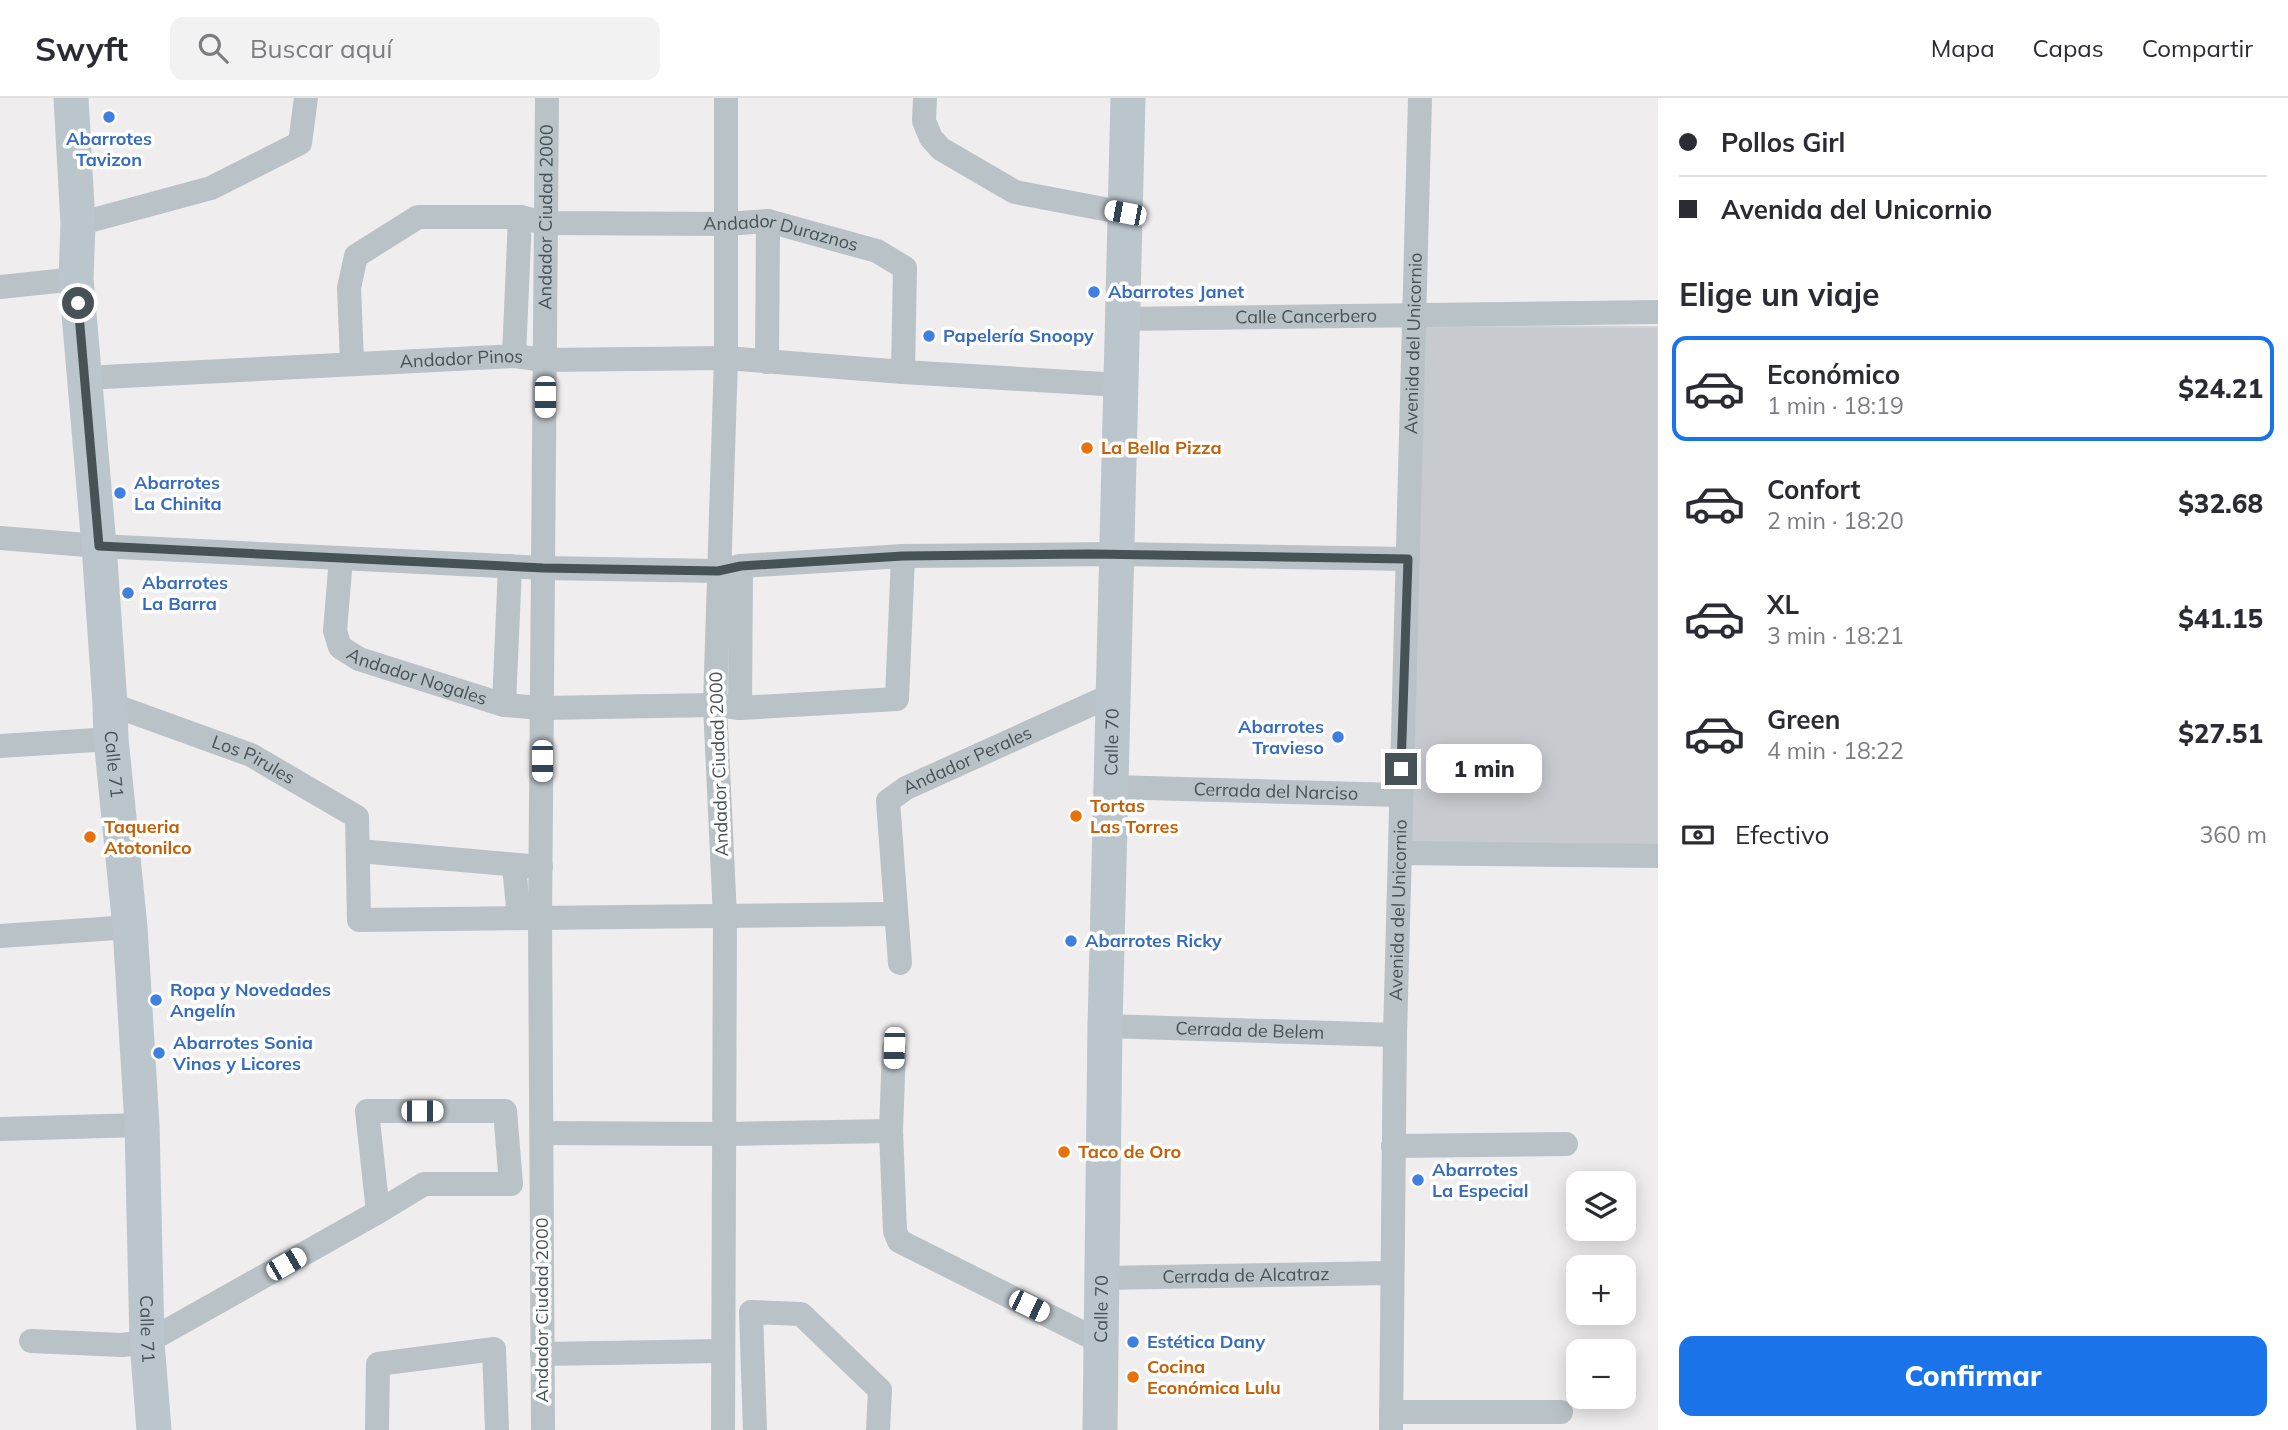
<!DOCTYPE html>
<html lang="es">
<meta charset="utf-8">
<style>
:root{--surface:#fff;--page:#f2f2f3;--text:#2b2b33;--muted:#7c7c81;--line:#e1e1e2;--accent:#1a73e8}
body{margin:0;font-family:Mulish,sans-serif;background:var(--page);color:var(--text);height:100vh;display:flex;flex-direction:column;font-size:26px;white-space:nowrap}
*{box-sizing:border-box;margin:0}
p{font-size:23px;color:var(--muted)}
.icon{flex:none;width:38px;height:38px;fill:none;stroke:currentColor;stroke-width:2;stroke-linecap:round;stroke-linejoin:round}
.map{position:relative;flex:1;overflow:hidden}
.drawer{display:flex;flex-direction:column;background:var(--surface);width:630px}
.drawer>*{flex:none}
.banner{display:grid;align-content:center;height:154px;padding:0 21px;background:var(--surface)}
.controls{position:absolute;left:1566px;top:1073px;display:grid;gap:14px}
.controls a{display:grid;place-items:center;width:70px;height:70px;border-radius:14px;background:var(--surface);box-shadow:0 4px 18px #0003;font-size:35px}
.end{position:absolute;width:32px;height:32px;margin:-16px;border:9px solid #475257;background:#fff;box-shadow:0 0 0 4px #fff}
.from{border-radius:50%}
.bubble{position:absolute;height:49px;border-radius:14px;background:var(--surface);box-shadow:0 4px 18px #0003;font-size:23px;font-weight:800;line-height:49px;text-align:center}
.car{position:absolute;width:21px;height:42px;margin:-21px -10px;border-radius:9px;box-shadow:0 0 5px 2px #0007;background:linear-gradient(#fff 24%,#345 0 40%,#fff 0 76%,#345 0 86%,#fff 0)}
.banner b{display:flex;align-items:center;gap:24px;height:66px;font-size:26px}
.banner b+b{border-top:2px solid var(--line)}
.banner i{width:18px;height:18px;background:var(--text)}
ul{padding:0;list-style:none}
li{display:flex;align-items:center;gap:21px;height:105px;margin:0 14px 10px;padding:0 7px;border:4px solid transparent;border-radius:14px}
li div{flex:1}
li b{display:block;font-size:26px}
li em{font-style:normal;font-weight:800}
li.on{border-color:var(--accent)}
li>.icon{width:63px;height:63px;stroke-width:1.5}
h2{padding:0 21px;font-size:32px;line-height:84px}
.pay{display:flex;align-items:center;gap:18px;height:77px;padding:0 21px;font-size:26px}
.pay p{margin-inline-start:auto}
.button{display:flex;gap:14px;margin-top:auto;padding:14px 21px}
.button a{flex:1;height:80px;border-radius:14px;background:var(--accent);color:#fff;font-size:28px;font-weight:800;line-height:80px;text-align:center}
header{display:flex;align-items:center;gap:42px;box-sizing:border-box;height:98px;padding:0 35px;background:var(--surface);border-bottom:2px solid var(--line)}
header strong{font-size:33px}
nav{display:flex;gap:38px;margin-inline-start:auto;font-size:24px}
.search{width:490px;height:63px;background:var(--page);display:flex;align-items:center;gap:18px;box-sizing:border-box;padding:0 24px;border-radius:14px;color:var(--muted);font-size:26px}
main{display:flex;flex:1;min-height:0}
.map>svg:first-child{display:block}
</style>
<header>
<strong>Swyft</strong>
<div class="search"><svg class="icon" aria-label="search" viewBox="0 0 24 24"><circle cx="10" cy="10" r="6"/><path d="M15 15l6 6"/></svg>Buscar aquí</div>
<nav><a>Mapa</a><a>Capas</a><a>Compartir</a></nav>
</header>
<main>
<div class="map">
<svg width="1658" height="1332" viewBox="0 0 1658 1332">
<defs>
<filter id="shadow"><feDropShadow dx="6" dy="6" stdDeviation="3.5" flood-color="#0004"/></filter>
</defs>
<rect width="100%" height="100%" fill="#efeded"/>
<polygon fill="#c7cacf" stroke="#d1d4d7" stroke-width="2" filter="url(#shadow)" points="1423,228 1658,229 1658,748 1406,747"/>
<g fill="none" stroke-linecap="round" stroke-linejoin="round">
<g stroke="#b9c2c7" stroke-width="24">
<polyline points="925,0 924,23 931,40 941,51 1015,94 1125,115"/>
<polyline points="78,126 211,90 300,45 306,0"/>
<polyline points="0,189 76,181"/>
<path id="s1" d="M1122,221L1658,214"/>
<polyline points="514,258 520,119"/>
<polyline points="767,264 768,123"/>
<path id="s2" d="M352,265L349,190L356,158L418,119H520L545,125L726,126L768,123L877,153L905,170L903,274"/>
<path id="s3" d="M84,280L514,258L545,262L726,260L903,274L1121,287"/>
<polyline points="0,440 99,448 543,470 718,473 741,468 903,458 1117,456 1408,461"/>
<path id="s4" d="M341,460L335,533L340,549L359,561L504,607L542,610L715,607L740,610L897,601L903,458"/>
<path id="s5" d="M110,606L251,657L357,719L359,822L896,816"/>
<polyline points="504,607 510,468"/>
<polyline points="740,610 741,468"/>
<polyline points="0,648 111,641"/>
<path id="s6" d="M1112,689L1400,697"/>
<polyline points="359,753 541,769"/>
<polyline points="1400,755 1658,758"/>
<polyline points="514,768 519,820"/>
<polyline points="0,838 130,829"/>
<path id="s7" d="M900,865L888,703L906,690L1114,596"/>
<path id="s8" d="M1105,928L1395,937"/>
<polyline points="894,950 891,1033 895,1133 899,1143 1101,1244"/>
<polyline points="0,1031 142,1027"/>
<polyline points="542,1035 724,1036 891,1033"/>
<polyline points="1393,1048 1566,1046"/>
<path id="s9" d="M1101,1180L1391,1175"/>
<polyline points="31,1243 122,1247 147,1244 378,1114 424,1086 511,1086 505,1013 367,1013 378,1114"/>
<polyline points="542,1256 723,1253"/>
<polyline points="1391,1314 1561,1314"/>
<polyline points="377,1332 378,1266 494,1251 497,1332"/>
<path id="s10" d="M543,1332L540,821L547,0"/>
<polyline points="723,1332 725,819 715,607 726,260 726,0"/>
<polyline points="755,1332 751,1214 801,1216 880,1292 878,1332"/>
<path id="s11" d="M1391,1332L1395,937L1420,0"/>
</g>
<g stroke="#bac5cc" stroke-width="35">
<path id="s12" d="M71,0L78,126L76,181L99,448L110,606L111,641L130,829L142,1027L147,1244L154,1332"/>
<path id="s13" d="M1100,1332L1105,928L1128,0"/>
</g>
</g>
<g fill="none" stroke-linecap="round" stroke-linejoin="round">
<polyline stroke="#475257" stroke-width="9" points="78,205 99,448 543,470 718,473 741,468 903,458 1090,456 1408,461 1401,671"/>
</g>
<g fill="#3f7fe0" stroke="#fff" stroke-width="2.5">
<circle cx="109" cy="19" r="7"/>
<circle cx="1094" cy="194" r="7"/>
<circle cx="929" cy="238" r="7"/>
<circle cx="120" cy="395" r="7"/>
<circle cx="128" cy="495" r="7"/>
<circle cx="1338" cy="639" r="7"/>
<circle cx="1071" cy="843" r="7"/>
<circle cx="156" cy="902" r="7"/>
<circle cx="159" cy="955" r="7"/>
<circle cx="1418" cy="1082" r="7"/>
<circle cx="1133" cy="1244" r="7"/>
</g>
<g fill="#e8710a" stroke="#fff" stroke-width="2.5">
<circle cx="1087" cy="350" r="7"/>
<circle cx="1076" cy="718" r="7"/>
<circle cx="90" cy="739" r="7"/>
<circle cx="1064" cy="1054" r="7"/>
<circle cx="1133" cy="1279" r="7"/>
</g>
<g text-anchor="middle" stroke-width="7" stroke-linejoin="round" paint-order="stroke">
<g font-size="18" font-weight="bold" fill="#366cbe" stroke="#fff" text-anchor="start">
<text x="109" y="47" text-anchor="middle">Abarrotes<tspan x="109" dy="21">Tavizon</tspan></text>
<text x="1108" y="200">Abarrotes Janet</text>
<text x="943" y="244">Papelería Snoopy</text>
<text x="134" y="391">Abarrotes<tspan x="134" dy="21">La Chinita</tspan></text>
<text x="142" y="491">Abarrotes<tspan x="142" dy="21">La Barra</tspan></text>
<text x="1324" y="635" text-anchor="end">Abarrotes<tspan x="1324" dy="21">Travieso</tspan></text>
<text x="1085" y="849">Abarrotes Ricky</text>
<text x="170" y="898">Ropa y Novedades<tspan x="170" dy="21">Angelín</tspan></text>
<text x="173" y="951">Abarrotes Sonia<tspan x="173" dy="21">Vinos y Licores</tspan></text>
<text x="1432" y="1078">Abarrotes<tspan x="1432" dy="21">La Especial</tspan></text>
<text x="1147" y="1250">Estética Dany</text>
</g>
<g font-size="18" fill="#475257" stroke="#fff">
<text dy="6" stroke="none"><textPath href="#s10" startOffset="1213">Andador Ciudad 2000</textPath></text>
<text dy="6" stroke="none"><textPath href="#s2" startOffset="546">Andador Duraznos</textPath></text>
<text dy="6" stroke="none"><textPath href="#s1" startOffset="184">Calle Cancerbero</textPath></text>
<text dy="6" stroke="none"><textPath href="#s11" startOffset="1087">Avenida del Unicornio</textPath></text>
<text dy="6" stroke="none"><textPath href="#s3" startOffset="378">Andador Pinos</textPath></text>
<text dy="6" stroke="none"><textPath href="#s4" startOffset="173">Andador Nogales</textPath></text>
<text dy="6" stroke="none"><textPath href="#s13" startOffset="688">Calle 70</textPath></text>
<text dy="6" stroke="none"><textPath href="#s5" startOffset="154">Los Pirules</textPath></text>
<text dy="6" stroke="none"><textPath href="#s7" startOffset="252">Andador Perales</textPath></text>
<text dy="6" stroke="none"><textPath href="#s12" startOffset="668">Calle 71</textPath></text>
<text transform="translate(719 666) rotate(-92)" y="6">Andador Ciudad 2000</text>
<text dy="6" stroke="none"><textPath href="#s6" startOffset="164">Cerrada del Narciso</textPath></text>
<text dy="6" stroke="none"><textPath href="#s11" startOffset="520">Avenida del Unicornio</textPath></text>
<text dy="6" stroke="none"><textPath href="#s8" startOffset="145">Cerrada de Belem</textPath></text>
<text dy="6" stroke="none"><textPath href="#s9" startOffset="145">Cerrada de Alcatraz</textPath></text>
<text transform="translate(542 1212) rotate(-90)" y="6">Andador Ciudad 2000</text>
<text dy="6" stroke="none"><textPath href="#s13" startOffset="121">Calle 70</textPath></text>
<text dy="6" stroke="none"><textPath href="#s12" startOffset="1234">Calle 71</textPath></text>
</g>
<g font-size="18" font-weight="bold" fill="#c56008" stroke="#fff" text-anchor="start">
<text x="1101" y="356">La Bella Pizza</text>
<text x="1090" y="714">Tortas<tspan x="1090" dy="21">Las Torres</tspan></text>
<text x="104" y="735">Taqueria<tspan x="104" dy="21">Atotonilco</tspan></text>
<text x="1078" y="1060">Taco de Oro</text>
<text x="1147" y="1275">Cocina<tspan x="1147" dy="21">Económica Lulu</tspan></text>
</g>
</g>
</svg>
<div class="controls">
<a><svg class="icon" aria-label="layers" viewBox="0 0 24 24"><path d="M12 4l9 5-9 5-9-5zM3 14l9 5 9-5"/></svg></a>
<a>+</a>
<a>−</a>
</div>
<i class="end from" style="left:78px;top:205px"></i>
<i class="end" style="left:1401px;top:671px"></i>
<div class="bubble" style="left:1426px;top:646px;width:116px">1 min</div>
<i class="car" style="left:1125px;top:115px;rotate:281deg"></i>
<i class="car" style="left:545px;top:299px;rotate:180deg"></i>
<i class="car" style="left:542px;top:663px;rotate:180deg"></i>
<i class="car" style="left:894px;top:950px;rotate:182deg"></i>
<i class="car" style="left:422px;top:1013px;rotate:90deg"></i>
<i class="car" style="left:286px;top:1166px;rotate:60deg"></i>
<i class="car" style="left:1029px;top:1208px;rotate:116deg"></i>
</div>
<section class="drawer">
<div class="banner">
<b><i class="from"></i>Pollos Girl</b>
<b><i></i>Avenida del Unicornio</b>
</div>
<h2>Elige un viaje</h2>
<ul>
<li class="on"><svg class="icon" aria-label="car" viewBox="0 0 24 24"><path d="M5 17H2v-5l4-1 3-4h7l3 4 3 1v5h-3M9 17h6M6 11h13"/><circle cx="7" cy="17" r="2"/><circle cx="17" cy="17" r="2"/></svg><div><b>Económico</b><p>1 min · 18:19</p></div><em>$24.21</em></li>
<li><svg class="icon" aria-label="car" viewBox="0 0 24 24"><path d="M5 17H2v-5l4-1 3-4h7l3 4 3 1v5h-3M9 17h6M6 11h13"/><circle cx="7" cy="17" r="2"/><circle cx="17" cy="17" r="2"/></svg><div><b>Confort</b><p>2 min · 18:20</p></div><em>$32.68</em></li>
<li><svg class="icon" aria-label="car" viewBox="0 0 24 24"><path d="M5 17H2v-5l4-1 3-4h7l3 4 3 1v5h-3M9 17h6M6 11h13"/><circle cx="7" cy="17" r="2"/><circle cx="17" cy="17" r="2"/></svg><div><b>XL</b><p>3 min · 18:21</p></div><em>$41.15</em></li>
<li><svg class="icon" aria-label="car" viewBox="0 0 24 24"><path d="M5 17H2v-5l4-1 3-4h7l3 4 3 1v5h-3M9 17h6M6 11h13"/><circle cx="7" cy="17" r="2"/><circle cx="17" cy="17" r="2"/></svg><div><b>Green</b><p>4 min · 18:22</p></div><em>$27.51</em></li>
</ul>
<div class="pay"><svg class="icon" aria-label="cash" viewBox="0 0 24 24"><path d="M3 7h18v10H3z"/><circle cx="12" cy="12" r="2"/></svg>Efectivo<p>360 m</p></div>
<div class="button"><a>Confirmar</a></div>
</section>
</main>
